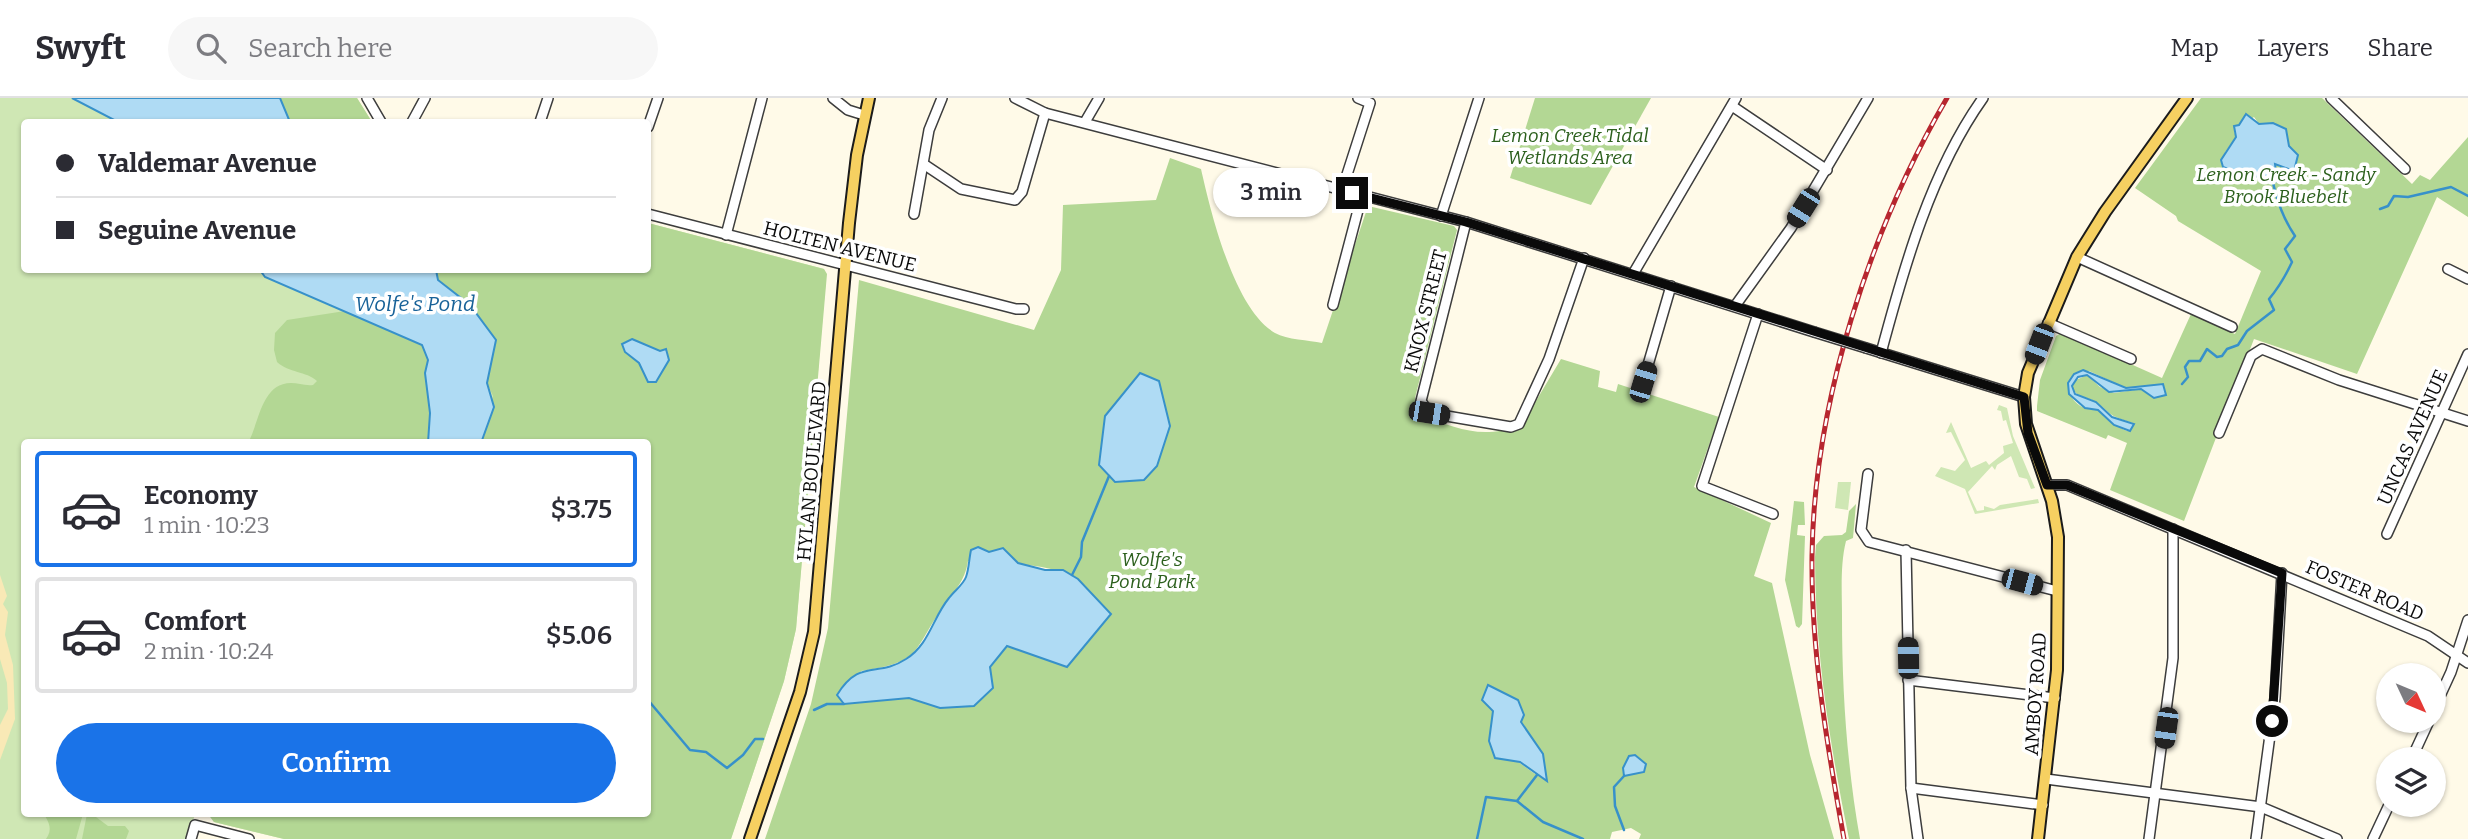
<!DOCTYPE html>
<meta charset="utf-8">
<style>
:root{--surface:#fff;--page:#f7f7f7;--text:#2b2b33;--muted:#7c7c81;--line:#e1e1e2;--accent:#1a73e8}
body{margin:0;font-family:Bitter,serif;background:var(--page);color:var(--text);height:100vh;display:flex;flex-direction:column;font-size:26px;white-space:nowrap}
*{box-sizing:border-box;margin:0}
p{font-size:23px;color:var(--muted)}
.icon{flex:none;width:38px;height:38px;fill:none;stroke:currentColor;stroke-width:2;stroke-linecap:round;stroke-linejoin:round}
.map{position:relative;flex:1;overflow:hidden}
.drawer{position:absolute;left:21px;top:341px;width:630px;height:378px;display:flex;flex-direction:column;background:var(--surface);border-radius:7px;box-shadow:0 2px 5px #0004}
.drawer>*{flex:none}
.banner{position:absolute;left:21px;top:21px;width:630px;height:154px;border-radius:7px;box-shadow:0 2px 5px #0004;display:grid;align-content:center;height:154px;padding:0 35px;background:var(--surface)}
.needle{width:46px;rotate:134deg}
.controls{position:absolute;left:2376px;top:565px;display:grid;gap:14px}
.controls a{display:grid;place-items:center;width:70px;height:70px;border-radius:50%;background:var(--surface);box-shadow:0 2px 5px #0004;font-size:35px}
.end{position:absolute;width:32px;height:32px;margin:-16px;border:9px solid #0a0a0a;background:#fff;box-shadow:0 0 0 4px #fff}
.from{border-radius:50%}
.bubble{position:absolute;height:49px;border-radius:24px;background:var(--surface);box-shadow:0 2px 5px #0004;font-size:23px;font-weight:600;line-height:49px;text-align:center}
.car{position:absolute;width:21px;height:42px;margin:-21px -10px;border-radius:9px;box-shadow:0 0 5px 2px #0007;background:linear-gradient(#222 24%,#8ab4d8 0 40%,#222 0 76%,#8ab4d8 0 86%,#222 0)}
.banner b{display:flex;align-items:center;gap:24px;height:66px;font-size:26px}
.banner b+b{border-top:2px solid var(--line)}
.banner i{width:18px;height:18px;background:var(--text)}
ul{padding:12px 0 0;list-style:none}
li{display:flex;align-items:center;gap:21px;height:116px;margin:0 14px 10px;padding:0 21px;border:4px solid var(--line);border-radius:7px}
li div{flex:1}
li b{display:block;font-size:26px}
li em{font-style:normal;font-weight:600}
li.current{border-color:var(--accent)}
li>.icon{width:63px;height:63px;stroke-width:1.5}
.primary-button{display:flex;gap:14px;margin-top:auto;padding:14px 35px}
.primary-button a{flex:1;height:80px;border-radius:42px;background:var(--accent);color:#fff;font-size:28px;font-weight:600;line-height:80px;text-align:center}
header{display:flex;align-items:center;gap:42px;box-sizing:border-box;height:98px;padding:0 35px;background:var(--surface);border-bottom:2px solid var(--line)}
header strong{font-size:33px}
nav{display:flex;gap:38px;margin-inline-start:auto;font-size:24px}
.search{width:490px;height:63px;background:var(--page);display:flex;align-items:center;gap:18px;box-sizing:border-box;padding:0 24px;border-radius:38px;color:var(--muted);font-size:26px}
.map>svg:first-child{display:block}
</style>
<header>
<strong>Swyft</strong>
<div class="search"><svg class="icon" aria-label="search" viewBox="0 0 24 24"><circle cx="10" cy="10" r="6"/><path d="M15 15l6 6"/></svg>Search here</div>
<nav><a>Map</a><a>Layers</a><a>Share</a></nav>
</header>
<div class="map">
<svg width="2468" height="741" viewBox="0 0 2468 741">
<rect width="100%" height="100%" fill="#fffae8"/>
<g fill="#cfe7b4">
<polygon points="0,0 357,0 372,24 24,24 24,172 648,172 648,125 824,171 826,180 796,531 784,583 731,741 284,741 214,724 208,716 648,716 648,345 24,345 24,716 195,716 188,741 0,741"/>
<polygon points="1999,307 2007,310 2013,338 2035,390 2031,391 2027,381 2019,379 2011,358 1997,367 1995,372 1992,368 1968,394 1977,413 1984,412 1984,408 1994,411 2000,407 2038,401 2039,405 1975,416 1965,391 1935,378 1941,369 1955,373 1965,362 1951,334 1946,335 1951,324 1971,370 1986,363 1989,367 2004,355 2003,348 2013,345 2006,322 2003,323 2001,313 1997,312"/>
<polygon points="1838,384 1851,384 1848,412 1835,410"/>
</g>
<g fill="#b3d794" fill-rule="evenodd">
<polygon points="280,0 357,0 372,24 290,24"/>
<polygon points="1535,0 1651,0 1591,107 1510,80"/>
<path d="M2201,0H2322L2412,86L2420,77L2430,82L2468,39V119L2437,99L2357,276L2254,241L2184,423L2110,392L2127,345L2108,337L2106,341L2037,313V308L2040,282L2056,238L2061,235L2162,280L2191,216L2235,236L2261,173L2178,123L2176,118L2135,90ZM2254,19L2259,26L2273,25L2286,31L2289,48L2294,52L2287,72L2275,66L2276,83H2269L2259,77C2247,83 2234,73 2223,69L2225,54L2236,39L2234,33ZM2089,273L2126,290L2163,286L2149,296L2141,291L2114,295L2100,289L2087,277L2074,283L2072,291C2079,300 2089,299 2098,305C2114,319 2111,318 2133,325L2127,333C2114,328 2109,321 2099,313C2093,308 2095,312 2088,311C2074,308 2064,292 2071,280Z"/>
<path d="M1170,60L1201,71C1211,115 1234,211 1275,235C1287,242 1309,242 1322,245L1368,108L1454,128L1457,132L1415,300L1419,316C1458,331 1479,341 1521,328L1561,261L1600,273L1598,289L1616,294L1618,286L1719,319L1694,389L1771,425L1754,478L1772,485L1810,657L1834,741H1639L1641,736L1631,730L1612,734L1610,741H765L811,606L828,530L859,182L1034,232L1061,172L1063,107L1156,102ZM1106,318L1144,382L1116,384L1099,368ZM968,463C1000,465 1051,465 1078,481L1067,569L1007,548L990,570L940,610L909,600L845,606L861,573C921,564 912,555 942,510C953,494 965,484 968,463ZM1493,613L1520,624L1543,656L1535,676L1489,643Z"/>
<path d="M648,125L824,171L827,176L796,531L784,583L731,741H284L214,724L208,716H648V345H481L493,298L487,285L496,242L470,207L438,182L436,172H648ZM632,241L661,253L665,251L648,284Z"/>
<path d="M345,213L423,247L428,262L425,275L430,315L428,345H248C259,326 261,285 291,285C298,285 305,288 313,287L317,283C306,273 289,275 277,264L274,252L275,235L287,222Z"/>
<polygon points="1794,403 1804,404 1805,427 1798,427 1797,437 1805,438 1802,526 1799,530 1796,528 1785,482"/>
<path d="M1856,406L1853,440L1846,443C1840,467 1842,495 1842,519C1842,593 1847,668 1860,741H1849C1830,647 1815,555 1815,459L1816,447L1824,438L1842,437L1846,434L1849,413Z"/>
<path d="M44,716H83L76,741H46C53,731 49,725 44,716Z"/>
<polygon points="87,716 92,716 108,728 125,728 129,733 126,741 82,741"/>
</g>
<polygon fill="#f9e9b6" points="0,477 7,498 3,506 8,514 5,537 13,567 15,621 0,662 0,627 8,611 7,585 0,561"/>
<g fill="#afdbf4" stroke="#3791ca" stroke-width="2">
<polygon points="72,0 280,0 290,24 118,24"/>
<path d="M2246,16L2259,26L2273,25L2286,31L2289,48L2298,57L2294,73L2275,66L2277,83L2273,85L2259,77C2247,83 2234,73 2223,69L2221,62L2236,39L2234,28L2239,27Z"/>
<polygon points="260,172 436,172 438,182 470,207 496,242 487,285 494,309 481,345 428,345 430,315 425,275 428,262 422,247 265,179"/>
<polygon points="632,241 660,253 666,251 669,262 656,284 648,284 639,265 625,254 622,246"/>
<polygon points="2083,272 2126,290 2163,286 2166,297 2154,300 2141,291 2109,294 2087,277 2078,279 2072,288 2075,296 2096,304 2112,319 2134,326 2130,333 2114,327 2098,312 2085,310 2069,296 2068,285 2074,276"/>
<polygon points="1140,275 1159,283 1170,328 1157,368 1144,382 1115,384 1099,367 1105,318"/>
<path d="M978,449L989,454L1003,450L1018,465L1045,472H1063L1078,481L1111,516L1067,569L1007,548L990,569L993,590L974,608L940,610L909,600L844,606L837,597C860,560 877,580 906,561C929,547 933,519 949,500C954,493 963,487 966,479C969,471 969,461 971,452Z"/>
<polygon points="1488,587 1518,602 1524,617 1521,624 1543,656 1547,683 1520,664 1495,660 1489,643 1493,613 1482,602"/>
<polygon points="1635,657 1646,666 1644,674 1624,678 1623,670 1629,658"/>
</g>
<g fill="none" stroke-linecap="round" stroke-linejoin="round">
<g stroke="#3791ca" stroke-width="2.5">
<polyline points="2380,111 2388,108 2394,98 2408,99 2451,89 2468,98"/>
<path d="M2182,286L2188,279L2185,269L2189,263H2200L2207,251L2217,259L2222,258L2227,251L2238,247L2247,233L2274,212L2269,201C2280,188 2285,179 2292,164L2285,151L2295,138C2283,120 2278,105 2273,85"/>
<polyline points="1072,477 1081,459 1082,444 1109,378"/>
<polyline points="648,602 690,652 706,654 727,670 743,657 755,641 763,641"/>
<polyline points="814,612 827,606 844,606"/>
<polyline points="1517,703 1543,724 1583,741"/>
<polyline points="1624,732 1615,708 1614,689 1624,678"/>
<polyline points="1477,741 1486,699 1517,703 1537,677"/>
</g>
<defs>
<g id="minor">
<polyline points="367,0 381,24"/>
<polyline points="833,0 848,12 864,17"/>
<polyline points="1015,0 1045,15 1466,124 1814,234"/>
<polyline points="2331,0 2405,71"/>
<polyline points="1732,8 1827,72"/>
<polyline points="412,24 425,0"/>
<polyline points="540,24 548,0"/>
<polyline points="1085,24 1099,0"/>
<polyline points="648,29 658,0"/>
<polyline points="925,67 961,91 1015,102 1022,94 1045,15"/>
<polyline points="1342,92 1370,5 1358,0"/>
<polyline points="648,116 1016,211 1024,211"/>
<polyline points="914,116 929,32 942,0"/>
<polyline points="1441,118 1479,0"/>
<polyline points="1466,124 1421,303 1429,315 1511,329 1519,326 1549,261 1584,160"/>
<polyline points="726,137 762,0"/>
<polyline points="2077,159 2232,229"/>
<polyline points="2448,171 2468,181"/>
<polyline points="1633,176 1736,0"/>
<polyline points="1333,207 1362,97"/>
<polyline points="1735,208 1791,130 1868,0"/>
<polyline points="1758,216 1702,388 1773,416"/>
<polyline points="2048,225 2131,261"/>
<polyline points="1866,250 2024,299"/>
<path d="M1881,255C1904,169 1931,73 1983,0"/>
<polyline points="1643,284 1671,188"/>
<polyline points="2219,335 2251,258 2262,251 2339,282 2468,323"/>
<polyline points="1868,376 1861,432 1869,444 2057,493"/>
<polyline points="2047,387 2067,387 2428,538 2468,565"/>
<polyline points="2387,436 2468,256"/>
<polyline points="1906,452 1911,690 1918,741"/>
<polyline points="1908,582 2055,600"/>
<polyline points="2434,611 2451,574 2468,522"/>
<polyline points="2411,662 2429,623"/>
<polyline points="2046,681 2261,709 2337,741"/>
<polyline points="1911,690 2043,707"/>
<polyline points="191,741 195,727 249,741"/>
<polyline points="2149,741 2173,560 2173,431"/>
<polyline points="2256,741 2275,600 2282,475"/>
<polyline points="2373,741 2389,707"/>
</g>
<g id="major">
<polyline points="750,741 800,594 814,534 849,125 857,57 869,0"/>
<polyline points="2038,741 2057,572 2058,439 2052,403 2026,326 2024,299 2028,275 2077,159 2105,114 2187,0"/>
</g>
</defs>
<use href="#minor" stroke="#3d3d3d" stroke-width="12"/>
<use href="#major" stroke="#1b1b1b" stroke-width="14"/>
<use href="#minor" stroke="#fff" stroke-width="9"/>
<use href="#major" stroke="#f6d061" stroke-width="10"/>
<defs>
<path id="rail" d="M1844,741C1827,647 1811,553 1812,458C1814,304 1870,132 1947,0"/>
</defs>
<use href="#rail" stroke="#b7262f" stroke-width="5"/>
<use href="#rail" stroke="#fff" stroke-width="2.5" stroke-dasharray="8" stroke-linecap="butt"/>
<defs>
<polyline id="minor-bridge" points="1814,234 1866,250"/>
</defs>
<use href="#minor-bridge" stroke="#3d3d3d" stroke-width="12" stroke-linecap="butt"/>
<use href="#minor-bridge" stroke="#fff" stroke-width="9"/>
</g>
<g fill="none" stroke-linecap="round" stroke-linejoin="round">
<polyline stroke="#0a0a0a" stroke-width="9" points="1352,95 1466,124 2024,299 2028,335 2047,387 2067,387 2282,475 2272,623"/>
</g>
<g text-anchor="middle" stroke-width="7" stroke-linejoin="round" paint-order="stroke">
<g font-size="19" font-style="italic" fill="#2c601d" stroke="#fff">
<text x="1570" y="44">Lemon Creek Tidal<tspan x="1570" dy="22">Wetlands Area</tspan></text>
<text x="2286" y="83">Lemon Creek - Sandy<tspan x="2286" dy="22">Brook Bluebelt</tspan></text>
<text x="1152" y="468">Wolfe's<tspan x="1152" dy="22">Pond Park</tspan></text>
</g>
<g font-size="19" fill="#0a0a0a" stroke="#fff">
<text transform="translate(840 148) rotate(14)" y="7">HOLTEN AVENUE</text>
<text transform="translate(1425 213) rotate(-76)" y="7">KNOX STREET</text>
<text transform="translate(2412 339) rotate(-66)" y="7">UNCAS AVENUE</text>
<text transform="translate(811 373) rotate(-85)" y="7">HYLAN BOULEVARD</text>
<text transform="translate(2365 492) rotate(23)" y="7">FOSTER ROAD</text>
<text transform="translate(2035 596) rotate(-86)" y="7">AMBOY ROAD</text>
</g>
<g font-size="21" font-style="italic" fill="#186298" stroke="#fff">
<text x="415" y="213">Wolfe's Pond</text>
</g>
</g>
</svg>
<div class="controls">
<a><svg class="needle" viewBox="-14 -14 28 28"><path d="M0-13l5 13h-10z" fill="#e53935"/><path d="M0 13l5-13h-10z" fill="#7c7c81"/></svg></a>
<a><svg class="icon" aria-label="layers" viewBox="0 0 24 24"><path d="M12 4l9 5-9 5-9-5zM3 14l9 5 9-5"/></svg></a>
</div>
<i class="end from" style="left:2272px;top:623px"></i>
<i class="end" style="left:1352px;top:95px"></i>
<div class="bubble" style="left:1213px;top:70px;width:116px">3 min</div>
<i class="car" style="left:1803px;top:110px;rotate:212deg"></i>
<i class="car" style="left:2039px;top:246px;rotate:201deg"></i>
<i class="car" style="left:1643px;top:284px;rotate:17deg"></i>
<i class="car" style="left:1429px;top:315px;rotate:99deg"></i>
<i class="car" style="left:2022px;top:484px;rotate:105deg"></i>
<i class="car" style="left:1908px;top:560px;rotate:359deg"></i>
<i class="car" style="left:2166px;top:630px;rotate:188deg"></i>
<div class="banner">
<b><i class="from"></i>Valdemar Avenue</b>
<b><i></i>Seguine Avenue</b>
</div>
<section class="drawer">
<ul>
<li class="current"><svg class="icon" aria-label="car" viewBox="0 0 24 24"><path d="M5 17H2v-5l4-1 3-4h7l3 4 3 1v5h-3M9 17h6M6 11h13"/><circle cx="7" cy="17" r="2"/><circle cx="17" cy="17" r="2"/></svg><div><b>Economy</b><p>1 min · 10:23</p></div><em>$3.75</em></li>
<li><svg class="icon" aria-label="car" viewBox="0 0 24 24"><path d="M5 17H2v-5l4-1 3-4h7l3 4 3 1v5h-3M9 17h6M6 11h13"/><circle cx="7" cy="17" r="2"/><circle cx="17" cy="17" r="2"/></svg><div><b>Comfort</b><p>2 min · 10:24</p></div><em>$5.06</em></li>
</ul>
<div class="primary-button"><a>Confirm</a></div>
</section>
</div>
